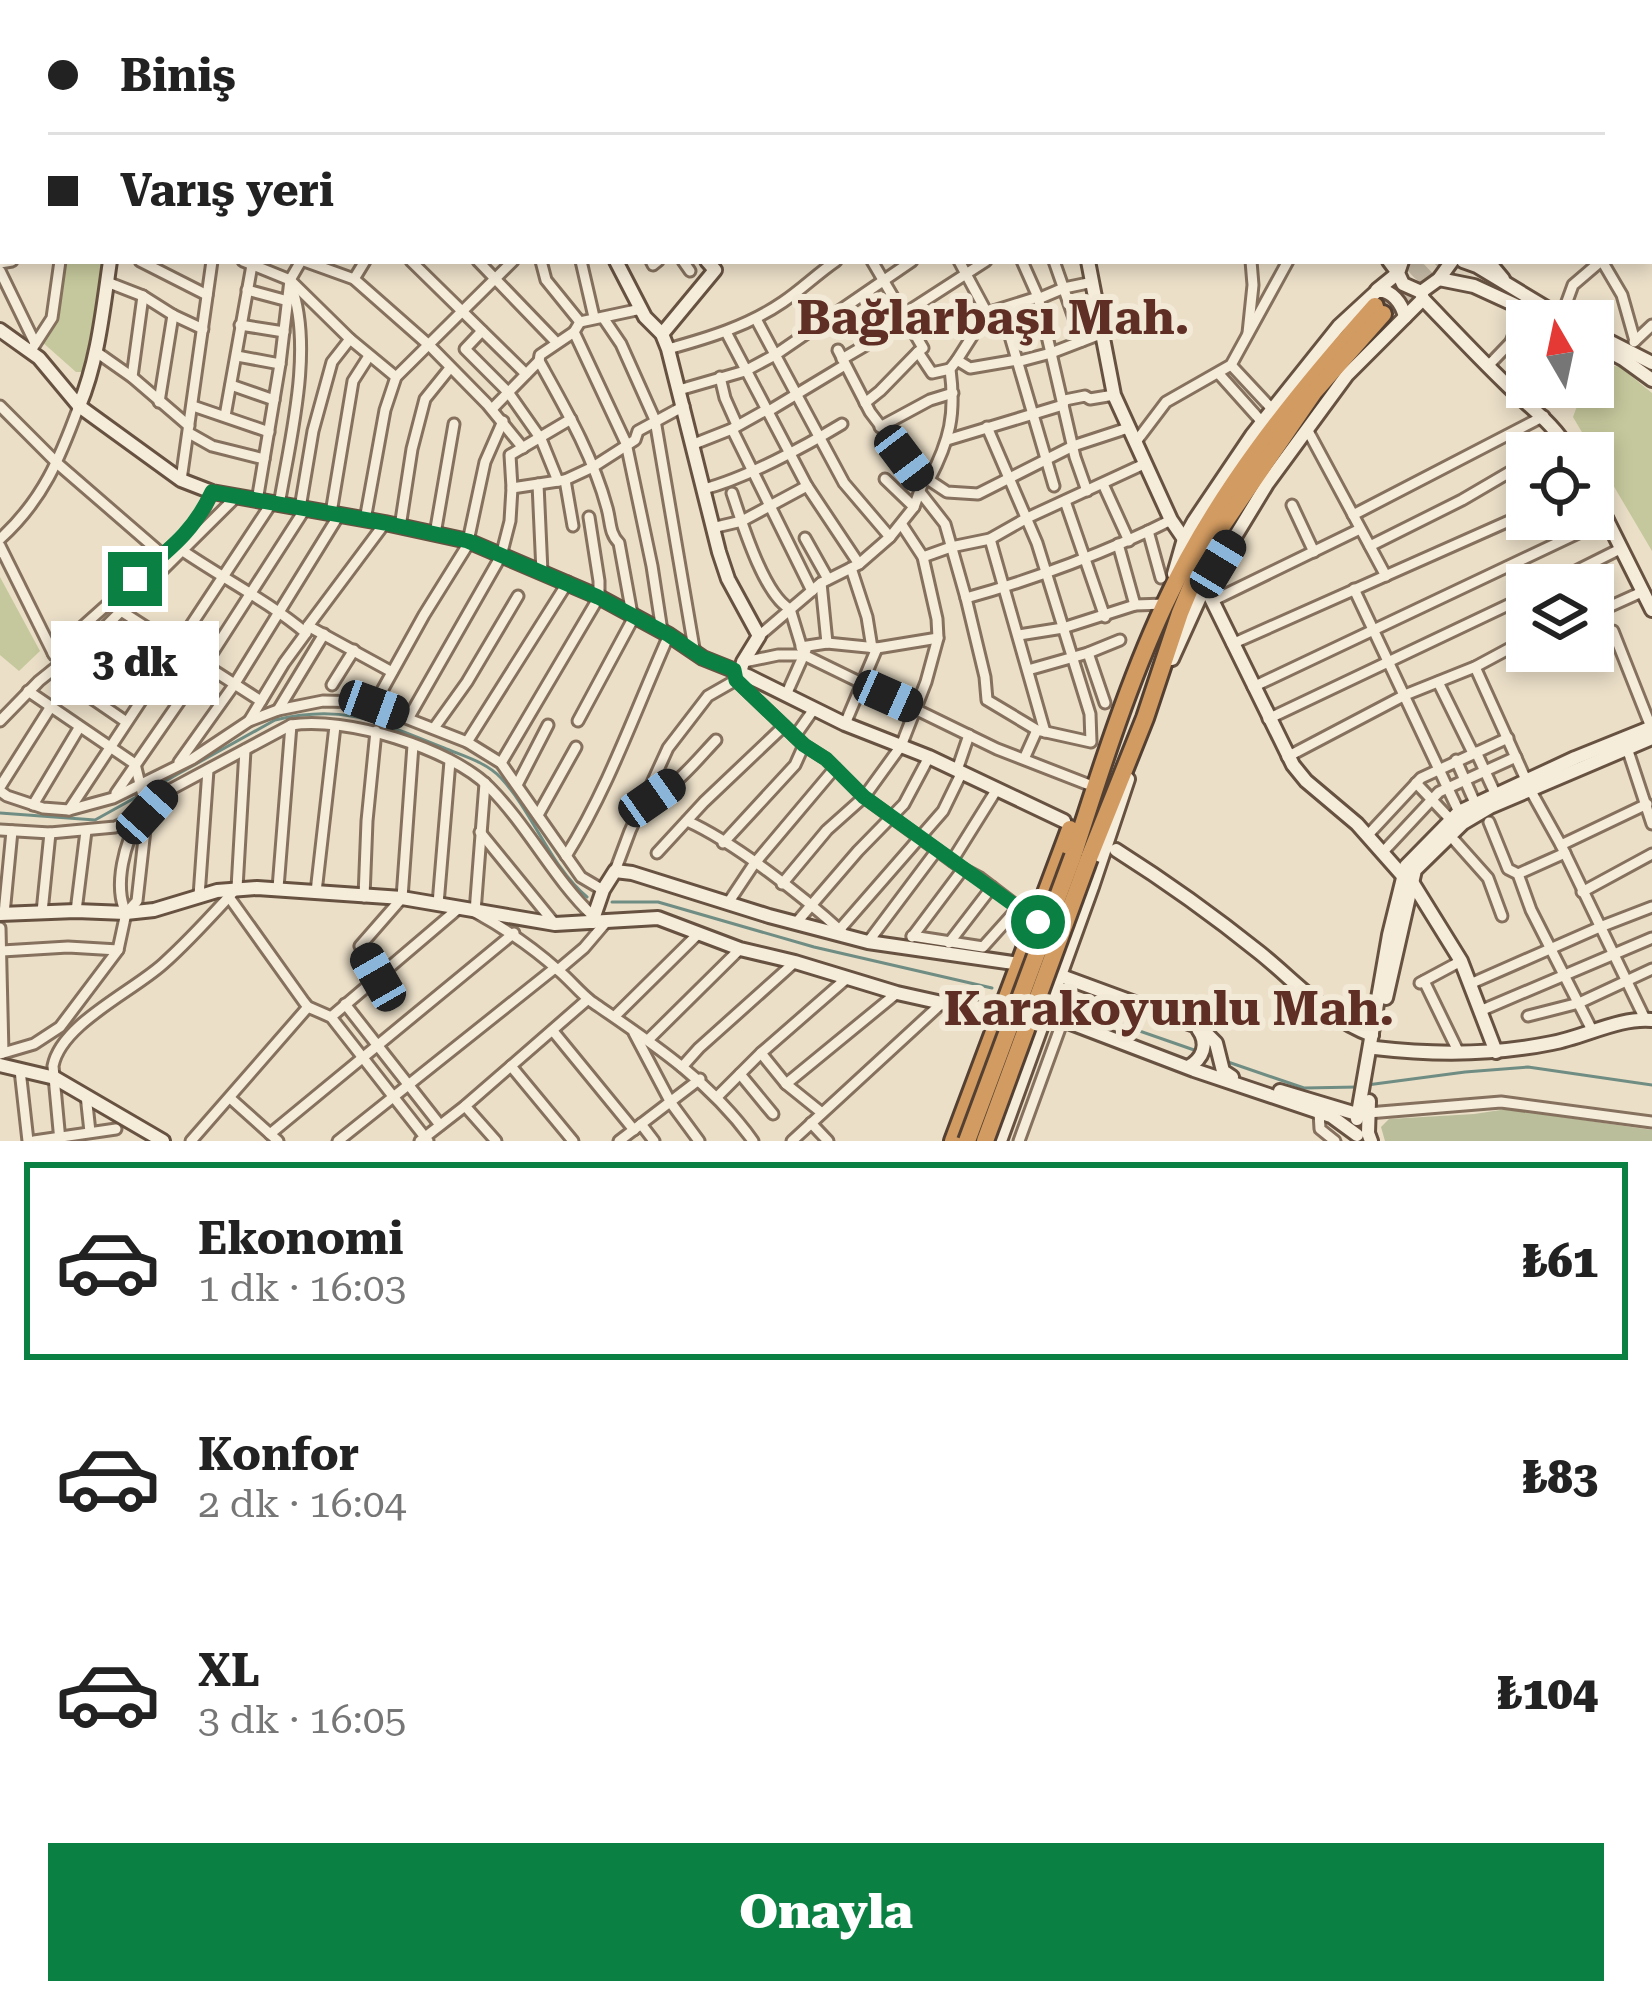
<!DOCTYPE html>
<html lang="tr">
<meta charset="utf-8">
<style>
:root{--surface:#fff;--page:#f2f2f2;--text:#222;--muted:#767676;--line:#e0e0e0;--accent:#0b8043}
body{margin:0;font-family:"Roboto Serif",serif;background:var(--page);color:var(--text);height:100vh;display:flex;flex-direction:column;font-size:45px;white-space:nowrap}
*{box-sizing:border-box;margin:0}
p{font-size:39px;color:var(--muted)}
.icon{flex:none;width:66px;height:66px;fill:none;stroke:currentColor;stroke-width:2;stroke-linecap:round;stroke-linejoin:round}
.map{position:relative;height:1141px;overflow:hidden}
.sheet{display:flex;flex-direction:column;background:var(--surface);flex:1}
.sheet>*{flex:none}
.hud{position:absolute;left:0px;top:0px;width:1653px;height:264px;box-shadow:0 6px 18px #0003;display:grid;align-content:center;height:264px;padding:0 48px;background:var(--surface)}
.needle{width:78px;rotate:351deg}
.tools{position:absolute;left:1506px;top:300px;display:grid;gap:24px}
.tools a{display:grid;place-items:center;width:108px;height:108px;border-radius:0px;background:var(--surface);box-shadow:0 6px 18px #0003;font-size:60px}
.end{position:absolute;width:54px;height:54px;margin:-27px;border:15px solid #0b8043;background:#fff;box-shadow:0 0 0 6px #fff}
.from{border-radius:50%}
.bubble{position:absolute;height:84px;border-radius:0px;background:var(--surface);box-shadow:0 6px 18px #0003;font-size:39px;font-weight:800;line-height:84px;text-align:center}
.car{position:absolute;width:36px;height:72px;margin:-36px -18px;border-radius:15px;box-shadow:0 0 9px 3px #0007;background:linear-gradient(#222 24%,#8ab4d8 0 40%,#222 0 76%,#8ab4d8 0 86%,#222 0)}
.hud b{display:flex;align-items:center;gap:42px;height:114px;font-size:45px}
.hud b+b{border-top:3px solid var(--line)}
.hud i{width:30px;height:30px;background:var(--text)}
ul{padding:21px 0 0;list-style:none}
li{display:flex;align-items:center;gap:36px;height:198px;margin:0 24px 18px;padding:0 24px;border:6px solid transparent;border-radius:0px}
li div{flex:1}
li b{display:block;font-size:45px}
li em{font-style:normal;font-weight:800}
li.current{border-color:var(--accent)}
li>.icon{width:108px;height:108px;stroke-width:1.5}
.primary-button{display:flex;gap:24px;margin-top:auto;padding:24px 48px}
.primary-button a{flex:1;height:138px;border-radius:0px;background:var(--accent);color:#fff;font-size:48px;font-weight:800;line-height:138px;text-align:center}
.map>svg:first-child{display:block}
</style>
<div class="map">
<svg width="1652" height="1141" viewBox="0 0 1652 1141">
<rect width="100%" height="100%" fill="#ebdfc8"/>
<g fill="#c5c89c">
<polygon points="60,261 103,261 96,312 82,372 76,372 41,341 56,315"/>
<polygon points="1593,362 1620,367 1652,393 1652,551 1573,417 1584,387 1593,387"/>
<polygon points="0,577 40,651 19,671 0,655"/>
</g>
<polygon fill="#bbbe9b" points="1507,1109 1652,1130 1652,1141 1385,1141 1381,1127 1389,1119 1474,1114"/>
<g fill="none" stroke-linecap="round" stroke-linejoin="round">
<g stroke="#708d84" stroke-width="3">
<path d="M0,813L95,820L275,720C346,703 380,723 444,748C463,756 486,762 501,778C534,814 550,866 587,897"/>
<polyline points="612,902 658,902 814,947 992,988"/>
<polyline points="1062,1004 1197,1051"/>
<polyline points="1228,1062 1304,1088 1358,1087"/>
<polyline points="1367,1085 1465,1072 1528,1067 1652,1085"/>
</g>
<g stroke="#c7bba7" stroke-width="16" stroke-dasharray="16 8" stroke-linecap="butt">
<polyline points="1375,306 1422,261"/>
<polyline points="1383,314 1439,261"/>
</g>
<defs>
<g id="street">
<polyline points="44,0 44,3"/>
<polyline points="52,0 57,3"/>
<polyline points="178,0 178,3"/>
<polyline points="369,0 373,3"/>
<polyline points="484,0 487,3"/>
<polyline points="824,0 824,3"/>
<polyline points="925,0 926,3"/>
<polyline points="1042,0 1043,3"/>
<polyline points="1111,0 1113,3"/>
<polyline points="1403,0 1405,3"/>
<polyline points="77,3 77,0"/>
<polyline points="135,3 135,0"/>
<polyline points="222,3 225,0"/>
<polyline points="338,3 340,0"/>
<polyline points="399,3 401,0"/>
<polyline points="436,3 438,0"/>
<polyline points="472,3 473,0"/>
<polyline points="605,3 606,0"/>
<polyline points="628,3 629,0"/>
<polyline points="661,3 662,0"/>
<polyline points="694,3 695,0"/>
<polyline points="729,3 729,0"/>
<polyline points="789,3 789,0"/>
<polyline points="1008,3 1016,0"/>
<polyline points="1172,3 1180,0"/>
<polyline points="1377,3 1383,0"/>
<polyline points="1513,3 1518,0"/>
<polyline points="1650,10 1652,9"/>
<polyline points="0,76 3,75"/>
<polyline points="0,89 3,101"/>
<polyline points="0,110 3,109"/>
<polyline points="0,148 3,147"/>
<polyline points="0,187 3,187"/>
<polyline points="0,216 3,215"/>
<polyline points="1650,218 1652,217"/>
<polyline points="140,261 207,295"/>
<polyline points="243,261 290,280 350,339 396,377"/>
<polyline points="304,261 354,279 430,346 487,404 523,448"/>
<polyline points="411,261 526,374"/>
<polyline points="478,261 556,342"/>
<polyline points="541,261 546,280 580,322 641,309"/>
<polyline points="581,261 594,317"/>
<polyline points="651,261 653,265 658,261"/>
<polyline points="683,261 690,271"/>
<polyline points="872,261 923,348 918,352 932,373 950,369"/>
<polyline points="959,261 987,313"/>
<polyline points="1022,261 1038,297 1075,457 1087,491"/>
<polyline points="1054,261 1082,341"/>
<polyline points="1602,261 1622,295 1635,341"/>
<polyline points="0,263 12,261"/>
<polyline points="0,271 35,343"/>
<polyline points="354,279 365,261"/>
<polyline points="107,282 143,296 173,315 203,329"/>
<polyline points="247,290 288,301"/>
<polyline points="1038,299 1064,288 1093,282"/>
<polyline points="1002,309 1054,486"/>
<polyline points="1557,318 1561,318 1573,285 1601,261"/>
<polyline points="604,319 621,344 655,420 695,654"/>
<polyline points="756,319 844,483 890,537"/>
<polyline points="580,322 574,332 626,443 652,566 662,631"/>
<polyline points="240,325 284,332"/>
<polyline points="482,331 465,349 508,392 541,439 558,481"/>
<polyline points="726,332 807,486 859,564"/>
<polyline points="1248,333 1253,285 1251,261"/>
<polyline points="1511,342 1527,298"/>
<polyline points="1634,342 1652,325"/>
<path d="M668,349C708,338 748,326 783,302C801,290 817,274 836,261"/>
<polyline points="838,350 870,412 923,482"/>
<polyline points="95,351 132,377 189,426"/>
<polyline points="30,352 52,318 60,261"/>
<polyline points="237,356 280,364"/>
<polyline points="842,359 866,345 904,314 986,261"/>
<polyline points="957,360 987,313 1038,297"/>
<path d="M539,361C565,408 593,456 607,508C611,522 609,533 619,543L632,614"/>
<polyline points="1017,362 1051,353 1103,333"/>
<polyline points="1231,365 1272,409"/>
<polyline points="1488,366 1511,342 1527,332"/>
<polyline points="1219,374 1262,422"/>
<polyline points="132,377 143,296"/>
<polyline points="720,377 725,398 737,425"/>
<polyline points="231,385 274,400"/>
<polyline points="679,390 745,371 775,355 912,261"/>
<polyline points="159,402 173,315"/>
<polyline points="865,403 880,391 918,352"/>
<polyline points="0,406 58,464 163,555"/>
<polyline points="193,406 269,432"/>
<polyline points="492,409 539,361 540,355 574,332"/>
<polyline points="767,412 845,365"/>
<polyline points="225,416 252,265"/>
<polyline points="880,427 930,400 953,393"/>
<polyline points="732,429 812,591"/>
<polyline points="1308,431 1386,576"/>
<polyline points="189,433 212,446 264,459"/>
<polyline points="947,440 1063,405 1065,400 1085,396 1090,399 1114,395"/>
<polyline points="1135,443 1166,402 1231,365 1288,261"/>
<polyline points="694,444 732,429 766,410"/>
<polyline points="1544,453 1565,442"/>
<polyline points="885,479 914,507"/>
<polyline points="181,480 212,261"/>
<polyline points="565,480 573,526"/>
<polyline points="929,480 947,492 978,494 1073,446 1128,428"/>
<polyline points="538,484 542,572"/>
<polyline points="1103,484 1129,541"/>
<polyline points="512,488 565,480 593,467 635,440 638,431 684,406"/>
<path d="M704,489C746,478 804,447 842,424"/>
<polyline points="920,492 945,524 966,598 985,677 987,700 1037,730 1091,742 1090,714 1037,543 987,427"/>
<path d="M732,493C742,523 764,595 790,609L804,655"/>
<polyline points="257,501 280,364 290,280 301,261"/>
<polyline points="1065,501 1105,617"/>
<path d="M279,505C290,440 314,348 291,285"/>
<polyline points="1292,505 1314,552"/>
<polyline points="300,508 313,431 332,362 350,339"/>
<polyline points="331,513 353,381 369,356"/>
<polyline points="1353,515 1544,416"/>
<polyline points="365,520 385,410 396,377 513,261"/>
<polyline points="400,527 412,449 425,399 450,368"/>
<polyline points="712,528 742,521 807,486"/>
<polyline points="1148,531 1161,578"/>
<polyline points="435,534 454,424"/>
<polyline points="805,538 828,579"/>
<path d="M0,539C43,500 60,458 79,406"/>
<polyline points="990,539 1045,732"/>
<polyline points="1118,544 1135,605"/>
<polyline points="0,546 54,655"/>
<polyline points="1370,546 1462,500 1527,462"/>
<path d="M183,551C224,579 268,601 306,633"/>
<polyline points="923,557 951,547 990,539 1027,518 1144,464"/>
<polyline points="851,568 867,617 872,648"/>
<polyline points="821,583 827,643"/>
<polyline points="1548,585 1622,548"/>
<polyline points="1354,589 1459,812"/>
<path d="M966,598C1032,580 1110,551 1171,520"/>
<polyline points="1212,601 1360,529"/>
<polyline points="121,611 261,701"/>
<polyline points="1593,614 1644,591"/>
<polyline points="308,626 392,672"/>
<polyline points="101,631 160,671"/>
<polyline points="1613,631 1651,727"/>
<polyline points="1019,635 1063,628 1135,605 1165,604"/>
<path d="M759,636L821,583L859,564L890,537L914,507L923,482L929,480C950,440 956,414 950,369L957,360L970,368L1017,360"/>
<polyline points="1232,644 1527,513"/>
<polyline points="801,647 827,643 877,648 938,638"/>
<polyline points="75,652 143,695"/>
<polyline points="53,653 185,535 200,517 212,492"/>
<polyline points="1088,653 1105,703"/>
<polyline points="744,662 778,655 804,655 997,749 1087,784"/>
<polyline points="1475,667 1532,793 1561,845 1645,1019"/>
<polyline points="1028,670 1088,653 1120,640"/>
<polyline points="52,671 125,721"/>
<polyline points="736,680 804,745 826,759 864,797 963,869 980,878 1035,920"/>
<polyline points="1438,682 1473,753"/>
<polyline points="332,685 354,650"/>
<polyline points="1253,687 1608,519"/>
<polyline points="786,695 806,650"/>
<polyline points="374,705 424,615 467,546 485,462 503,421"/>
<polyline points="278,710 324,634"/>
<polyline points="409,717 501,556 510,521 512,488 510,455 571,419"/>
<polyline points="1268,719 1527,596"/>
<polyline points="0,721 39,681 101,631 236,497"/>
<polyline points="249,721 284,663 306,633 308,626 385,523"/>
<polyline points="578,721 634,617"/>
<polyline points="845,724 877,648"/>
<polyline points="434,728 467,682 518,596"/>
<polyline points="795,736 814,709"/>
<polyline points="467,742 568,582"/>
<polyline points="1627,748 1652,824"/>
<polyline points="1476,752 1495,793"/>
<polyline points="1287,757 1405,695 1475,667 1527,639"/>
<polyline points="1024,759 1037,730"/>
<polyline points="1456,760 1475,803"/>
<polyline points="179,762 234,685 339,515"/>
<polyline points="501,763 599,597 599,581 589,517"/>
<polyline points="957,770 969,735"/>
<path d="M485,783L475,912C506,929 532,947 558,970C570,980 580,993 592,1002C652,1043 710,1081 753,1141"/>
<polyline points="1416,783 1451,820"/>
<polyline points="517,785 548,725"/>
<polyline points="0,787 50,708"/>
<polyline points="0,791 7,796 43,808 69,810 113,798 192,759 249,721 278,710 323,701 365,702 467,742 501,763 581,877 603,890"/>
<polyline points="116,793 204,666 305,509"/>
<path d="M645,800C674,790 695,762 716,740"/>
<polyline points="33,805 79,728"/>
<polyline points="69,810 271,504"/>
<polyline points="538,815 576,747"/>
<path d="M687,821C734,842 804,897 842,932"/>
<polyline points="1489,822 1508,869 1518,874 1531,910 1593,1032"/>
<path d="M0,830L50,833L115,827L147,812L164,793L291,725C345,716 450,748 489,787C528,826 553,878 593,916"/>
<polyline points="480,832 555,924"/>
<polyline points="1367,836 1421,778 1508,738"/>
<polyline points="1455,841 1488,878 1502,916"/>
<polyline points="723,843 795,765 804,745"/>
<polyline points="1561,845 1647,804"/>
<polyline points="657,853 704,802 784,726"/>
<polyline points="1382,853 1439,792 1516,757"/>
<path d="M566,856C609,787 636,709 669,635"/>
<polyline points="952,861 997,789"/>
<polyline points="615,871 630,831 668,748 708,696 736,680 736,678"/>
<polyline points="1518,874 1565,853"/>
<polyline points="782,884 827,830 864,797 901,746 926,682 938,638 937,619 923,557 902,525"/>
<polyline points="278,888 291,725"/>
<polyline points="316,892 335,726"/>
<polyline points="1582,892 1652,854"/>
<polyline points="199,896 208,770"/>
<polyline points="229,897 304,1002 308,1007 331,1017 428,1141"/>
<polyline points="364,897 367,821 376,731"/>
<polyline points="728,903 754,864 835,768"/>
<polyline points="438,904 450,761"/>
<polyline points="76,911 86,831"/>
<polyline points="42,912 50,833"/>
<path d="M126,913C113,885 125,842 140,816"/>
<polyline points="4,914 12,831"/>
<polyline points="796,923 858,851 904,804 929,757"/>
<polyline points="0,928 3,1053"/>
<polyline points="840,929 943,811 962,772"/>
<polyline points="912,936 983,947 1018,908"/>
<polyline points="912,937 963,869"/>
<polyline points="868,942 937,850"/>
<polyline points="949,943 992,887"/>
<polyline points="2,951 68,947 118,950"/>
<polyline points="558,970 584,948 607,921"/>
<polyline points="378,977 360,946 402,898 413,745"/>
<polyline points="1424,981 1459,1053"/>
<polyline points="1420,983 1461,961"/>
<polyline points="1470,984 1600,927 1652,907"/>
<polyline points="345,1004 440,1125"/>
<polyline points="1480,1011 1652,938"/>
<polyline points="615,1016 699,933"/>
<polyline points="1528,1016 1579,1003 1652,969"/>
<polyline points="331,1017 459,908"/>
<polyline points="553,1031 634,1130"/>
<polyline points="634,1033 671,1103 699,1141"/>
<polyline points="648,1040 740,949"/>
<polyline points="761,1053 786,1084 897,993"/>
<polyline points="0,1054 34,1044 60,1027 118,950 126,913 137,901 147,812 135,764 28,691"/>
<polyline points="511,1066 573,1141"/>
<polyline points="682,1067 699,1048 795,962"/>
<polyline points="20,1070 28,1141"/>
<polyline points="740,1074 773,1114"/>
<polyline points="786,1084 822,1113"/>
<polyline points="86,1095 90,1132"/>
<polyline points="717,1097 761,1053 846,979"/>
<polyline points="230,1098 278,1141"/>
<polyline points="465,1106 496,1141"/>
<polyline points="1319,1112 1320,1129 1335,1141"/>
<polyline points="1368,1113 1501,1102 1652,1122"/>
<polyline points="811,1123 828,1141"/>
<polyline points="641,1124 654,1141"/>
<polyline points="270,1134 514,933"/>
<polyline points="34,1141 116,1129"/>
<path d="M60,1141L53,1066C61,1024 132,992 163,964C189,941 213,914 237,888L245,750"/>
<polyline points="191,1141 308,1007"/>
<polyline points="338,1141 555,968"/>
<polyline points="420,1141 465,1106 588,999"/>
<polyline points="619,1141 700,1079"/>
<polyline points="792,1141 942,1003"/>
<polyline points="1019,1141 1063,1020"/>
</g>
<g id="secondary">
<polyline points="998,0 999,3"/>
<polyline points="1200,0 1203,3"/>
<polyline points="284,3 288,0"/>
<polyline points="569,3 570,0"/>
<polyline points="879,3 879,0"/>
<polyline points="1224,3 1231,3"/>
<polyline points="1246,3 1248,0"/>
<polyline points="1257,3 1258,0"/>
<polyline points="616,261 645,317 662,334 668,349 719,552 728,579 759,636 743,662 740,673"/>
<polyline points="1088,261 1114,395 1171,520 1184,539"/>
<path d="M1402,261L1398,273L1403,284L1421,292L1423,299C1450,327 1477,356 1505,383C1530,408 1552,421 1571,453"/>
<polyline points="1463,261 1477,266 1568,321"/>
<polyline points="1488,261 1503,279"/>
<polyline points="1439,279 1474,286 1550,321"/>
<polyline points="1377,290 1398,273 1389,261"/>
<polyline points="1421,292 1439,279 1452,261"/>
<polyline points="0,330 39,358 79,406 181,480 212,492 385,523 468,541 599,597 669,635 703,658 748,676 845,724 929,757 1064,821"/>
<polyline points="1593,333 1652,363"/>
<polyline points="662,334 715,270 707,261"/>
<polyline points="1593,343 1623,359 1652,380"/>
<path d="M79,406C98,361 103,309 110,261"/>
<polyline points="1593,492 1652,610"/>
<path d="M1174,574L1184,539L1194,521L1252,435L1339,326L1377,291C1392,289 1402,304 1405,317"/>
<polyline points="1205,586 1293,765 1306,781 1357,824 1403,876"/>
<polyline points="1172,659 1205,586 1267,484 1347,375 1423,299"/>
<path d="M1116,850C1165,881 1214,916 1260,953C1296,982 1328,1019 1372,1035"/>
<polyline points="1412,882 1461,961 1496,1052"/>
<polyline points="0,914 76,911 126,913 154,910 217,891 257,888 402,898 555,924 658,918 740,949 795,962 897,993 942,1003 1005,1011"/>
<polyline points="592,922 603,890 615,871 632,873 769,916 868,942 1027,965"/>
<polyline points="1053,973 1200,1027 1216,1043 1223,1071 1232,1077"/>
<polyline points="1386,998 1415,870 1463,823 1490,807 1652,738"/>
<polyline points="1025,1015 1063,1020 1194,1070 1331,1116 1357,1135"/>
<path d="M1375,1048C1435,1055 1493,1055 1552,1043C1585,1037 1619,1017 1652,1020"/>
<polyline points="0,1065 55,1078 163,1141"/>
<path d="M1188,1067C1203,1059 1209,1044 1198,1029"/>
<polyline points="1280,1091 1360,1115"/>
<polyline points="1369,1101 1368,1133 1371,1141"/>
<polyline points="1357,1119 1389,935 1406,866 1459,812 1575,758 1652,727"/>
<polyline points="1000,1141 1092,887 1128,779"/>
</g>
<g id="highway">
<polyline points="1650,80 1652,79"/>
<polyline points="1650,93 1652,92"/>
<polyline points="1650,119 1652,118"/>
<path d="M1073,856C1100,772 1127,686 1164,606C1215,495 1294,397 1375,306"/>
<polyline points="1089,858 1145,718 1180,613 1207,548 1314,392 1383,314"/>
<polyline points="953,1141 1070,829"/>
</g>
</defs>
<use href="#street" stroke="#85715e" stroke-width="15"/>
<use href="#secondary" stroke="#675241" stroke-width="18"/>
<use href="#highway" stroke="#534032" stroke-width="22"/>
<use href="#street" stroke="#f6ecda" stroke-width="9"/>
<use href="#secondary" stroke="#f6ecda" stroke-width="12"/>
<use href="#highway" stroke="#d29b61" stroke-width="16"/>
<defs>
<g id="highway-bridge">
<polyline points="967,1141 1073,856"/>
<polyline points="985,1141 1089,858"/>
</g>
</defs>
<use href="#highway-bridge" stroke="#534032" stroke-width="22" stroke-linecap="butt"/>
<use href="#highway-bridge" stroke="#d29b61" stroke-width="16"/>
</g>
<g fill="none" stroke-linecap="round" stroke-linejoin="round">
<path stroke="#0b8043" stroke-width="15" d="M135,579C168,550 193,533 212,492L385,523L468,541L598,597L669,635L703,658L734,670L736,680L804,745L826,759L864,797L1038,922"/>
</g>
<g text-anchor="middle" stroke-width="12" stroke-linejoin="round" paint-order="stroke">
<g font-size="48" font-weight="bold" fill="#5f2e24" stroke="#f3e9d7">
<text x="993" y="334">Bağlarbaşı Mah.</text>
<text x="1169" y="1025">Karakoyunlu Mah.</text>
</g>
</g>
</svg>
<div class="tools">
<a><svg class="needle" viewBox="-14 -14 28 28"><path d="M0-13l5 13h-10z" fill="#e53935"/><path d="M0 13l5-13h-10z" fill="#767676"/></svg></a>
<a><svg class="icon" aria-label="locate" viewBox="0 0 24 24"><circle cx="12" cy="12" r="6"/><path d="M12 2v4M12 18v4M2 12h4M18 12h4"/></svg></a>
<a><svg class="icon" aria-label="layers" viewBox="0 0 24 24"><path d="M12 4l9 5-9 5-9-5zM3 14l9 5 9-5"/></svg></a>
</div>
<i class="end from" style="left:1038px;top:922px"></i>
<i class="end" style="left:135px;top:579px"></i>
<div class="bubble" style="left:51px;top:621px;width:168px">3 dk</div>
<i class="car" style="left:904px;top:458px;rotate:143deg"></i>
<i class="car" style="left:1218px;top:564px;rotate:31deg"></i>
<i class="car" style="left:888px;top:696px;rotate:114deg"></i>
<i class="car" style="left:374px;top:705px;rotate:110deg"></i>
<i class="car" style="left:652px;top:798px;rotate:55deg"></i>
<i class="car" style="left:147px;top:812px;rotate:42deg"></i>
<i class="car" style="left:378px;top:977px;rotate:330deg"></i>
<div class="hud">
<b><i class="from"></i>Biniş</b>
<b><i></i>Varış yeri</b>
</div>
</div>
<section class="sheet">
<ul>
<li class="current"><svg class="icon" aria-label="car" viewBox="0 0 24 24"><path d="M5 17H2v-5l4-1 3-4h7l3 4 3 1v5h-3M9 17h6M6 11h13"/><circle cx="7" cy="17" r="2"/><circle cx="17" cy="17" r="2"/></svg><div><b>Ekonomi</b><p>1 dk · 16:03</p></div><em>₺61</em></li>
<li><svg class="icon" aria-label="car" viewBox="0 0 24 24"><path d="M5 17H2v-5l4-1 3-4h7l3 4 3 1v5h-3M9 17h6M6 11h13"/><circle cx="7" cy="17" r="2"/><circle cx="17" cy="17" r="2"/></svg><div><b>Konfor</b><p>2 dk · 16:04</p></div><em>₺83</em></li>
<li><svg class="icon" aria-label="car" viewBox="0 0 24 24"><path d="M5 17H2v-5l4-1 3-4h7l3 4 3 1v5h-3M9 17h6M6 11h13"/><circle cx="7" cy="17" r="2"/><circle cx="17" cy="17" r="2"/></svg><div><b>XL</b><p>3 dk · 16:05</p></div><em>₺104</em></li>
</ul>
<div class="primary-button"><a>Onayla</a></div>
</section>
